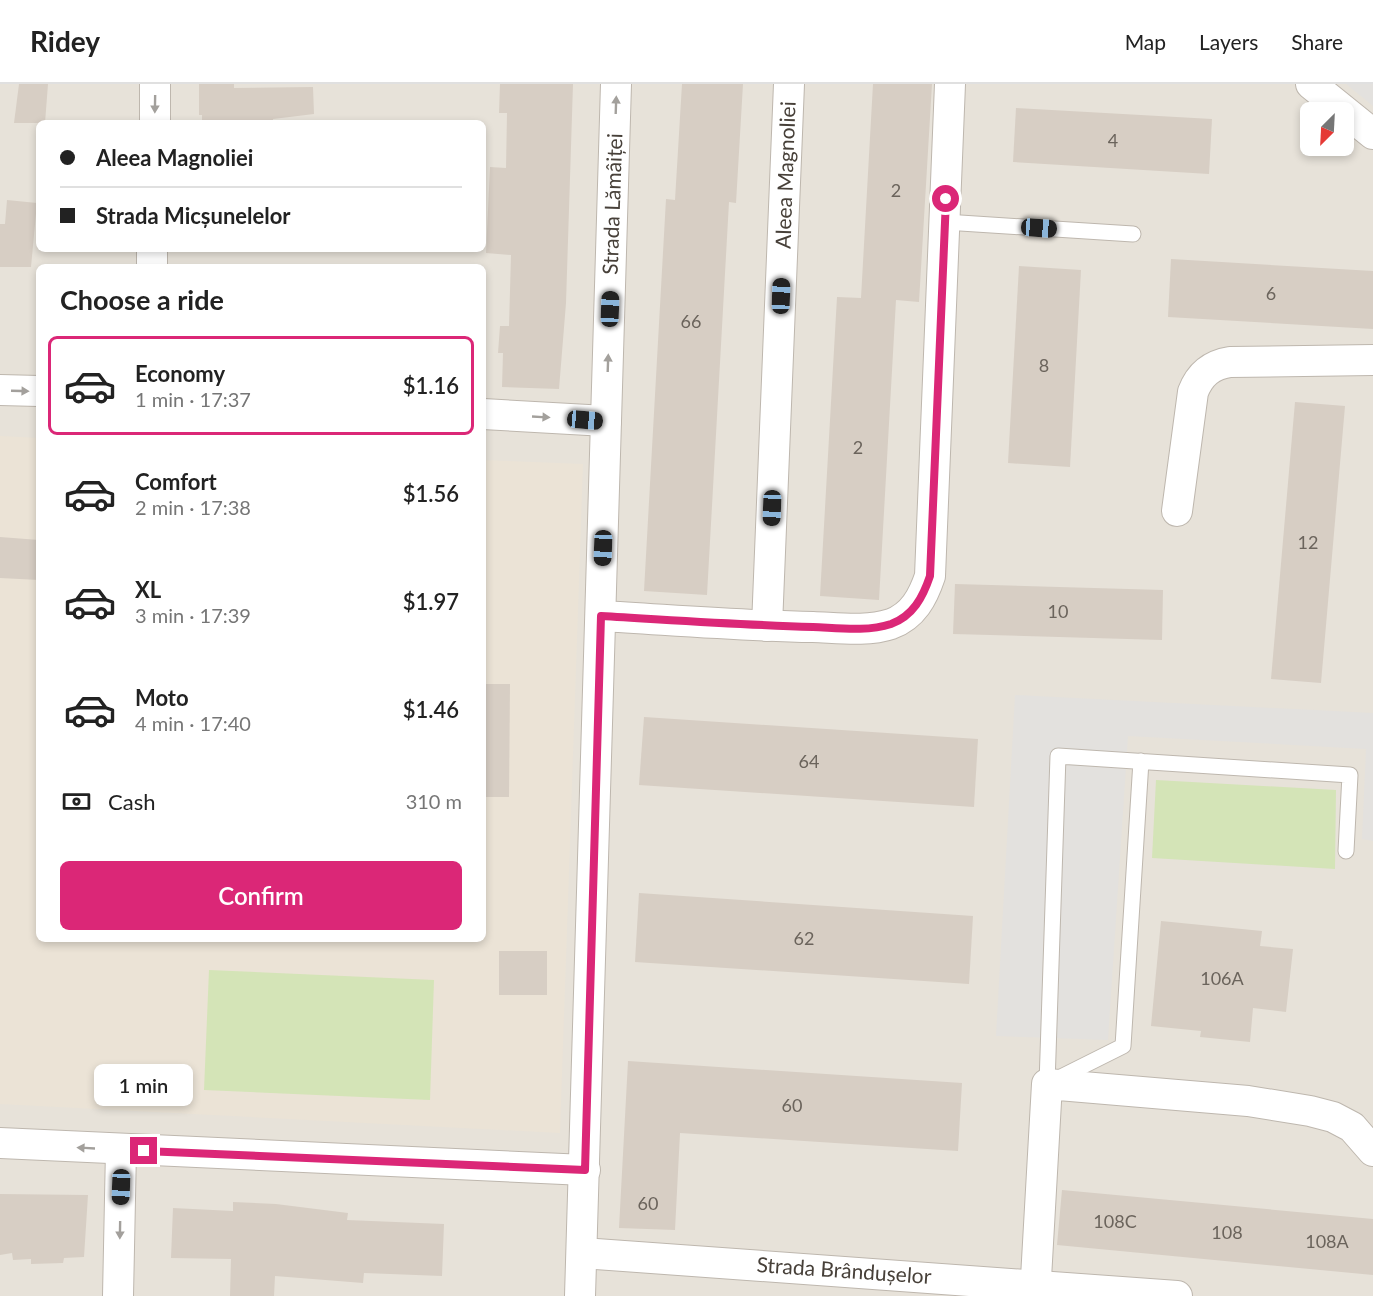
<!DOCTYPE html>
<meta charset="utf-8">
<style>
:root{--surface:#fff;--page:#f2f2f2;--text:#222;--muted:#767676;--line:#e0e0e0;--accent:#db2777}
body{margin:0;font-family:Lato,sans-serif;background:var(--page);color:var(--text);height:100vh;display:flex;flex-direction:column;font-size:22px;white-space:nowrap}
*{box-sizing:border-box;margin:0}
p{font-size:20px;color:var(--muted)}
.icon{flex:none;width:33px;height:33px;fill:none;stroke:currentColor;stroke-width:2;stroke-linecap:round;stroke-linejoin:round}
.map{position:relative;flex:1;overflow:hidden}
.sheet{position:absolute;left:36px;top:180px;width:450px;height:678px;display:flex;flex-direction:column;background:var(--surface);border-radius:9px;box-shadow:0 3px 9px #0003}
.sheet>*{flex:none}
.guide{position:absolute;left:36px;top:36px;width:450px;height:132px;border-radius:9px;box-shadow:0 3px 9px #0003;display:grid;align-content:center;height:132px;padding:0 24px;background:var(--surface)}
.needle{width:39px;rotate:204deg}
.buttons{position:absolute;left:1300px;top:18px;display:grid;gap:12px}
.buttons a{display:grid;place-items:center;width:54px;height:54px;border-radius:9px;background:var(--surface);box-shadow:0 3px 9px #0003;font-size:30px}
.end{position:absolute;width:27px;height:27px;margin:-14px;border:8px solid #db2777;background:#fff;box-shadow:0 0 0 3px #fff}
.from{border-radius:50%}
.bubble{position:absolute;height:42px;border-radius:9px;background:var(--surface);box-shadow:0 3px 9px #0003;font-size:20px;font-weight:600;line-height:42px;text-align:center}
.car{position:absolute;width:18px;height:36px;margin:-18px -9px;border-radius:8px;box-shadow:0 0 4px 2px #0007;background:linear-gradient(#222 24%,#8ab4d8 0 40%,#222 0 76%,#8ab4d8 0 86%,#222 0)}
.guide b{display:flex;align-items:center;gap:21px;height:57px;font-size:22px}
.guide b+b{border-top:2px solid var(--line)}
.guide i{width:15px;height:15px;background:var(--text)}
ul{padding:0;list-style:none}
li{display:flex;align-items:center;gap:18px;height:99px;margin:0 12px 9px;padding:0 12px;border:3px solid transparent;border-radius:9px}
li div{flex:1}
li b{display:block;font-size:22px}
li em{font-style:normal;font-weight:600}
li.active{border-color:var(--accent)}
li>.icon{width:54px;height:54px;stroke-width:1.5}
h2{padding:0 24px;font-size:27px;line-height:72px}
.pay{display:flex;align-items:center;gap:15px;height:66px;padding:0 24px;font-size:22px}
.pay p{margin-inline-start:auto}
.button{display:flex;gap:12px;margin-top:auto;padding:12px 24px}
.button a{flex:1;height:69px;border-radius:9px;background:var(--accent);color:#fff;font-size:24px;font-weight:600;line-height:69px;text-align:center}
header{display:flex;align-items:center;gap:36px;box-sizing:border-box;height:84px;padding:0 30px;background:var(--surface);border-bottom:2px solid var(--line)}
header strong{font-size:28px}
nav{display:flex;gap:33px;margin-inline-start:auto;font-size:21px}
.map>svg:first-child{display:block}
</style>
<header>
<strong>Ridey</strong>
<nav><a>Map</a><a>Layers</a><a>Share</a></nav>
</header>
<div class="map">
<svg width="1373" height="1212" viewBox="0 0 1373 1212">
<rect width="100%" height="100%" fill="#f4f0eb"/>
<path fill="#e7e2d9" fill-rule="evenodd" d="M0,0H1373V1212H0ZM1311,28H1344V62H1311ZM39,39H483V165H39ZM39,183H483V855H39Z"/>
<polygon fill="#ebe3d6" points="0,352 39,354 39,855 483,855 483,376 583,380 560,1049 0,1020"/>
<g fill="#d4e4b7">
<polygon points="1156,696 1336,706 1335,785 1152,774"/>
<polygon points="209,886 434,896 430,1016 204,1006"/>
</g>
<g fill="#e3e1de">
<polygon points="1346,0 1373,0 1373,22"/>
<polygon points="1015,611 1373,629 1373,757 1362,755 1366,665 1128,652 1108,956 996,952"/>
</g>
<g fill="#d7cec4">
<polygon points="19,0 48,0 45,39 14,39"/>
<polygon points="199,0 234,0 234,4 313,3 314,30 273,35 273,39 202,39 202,31 199,31"/>
<polygon points="500,0 573,0 566,219 559,305 502,303 503,269 498,269 500,242 509,242 511,171 486,169 490,83 506,84 507,29 499,29"/>
<polygon points="682,0 743,0 736,119 729,118 707,511 644,507 666,115 675,116"/>
<polygon points="873,0 932,0 919,218 896,216 879,516 820,512 837,213 861,214"/>
<polygon points="1016,24 1212,35 1209,90 1013,78"/>
<polygon points="7,116 37,119 31,183 0,183 0,140 5,140"/>
<polygon points="1171,175 1373,187 1373,245 1168,233"/>
<polygon points="1019,182 1081,186 1070,383 1008,379"/>
<polygon points="1295,318 1345,322 1321,599 1271,595"/>
<polygon points="0,453 39,456 39,496 0,494"/>
<polygon points="955,500 1163,506 1162,556 953,550"/>
<polygon points="483,600 510,600 509,713 483,713"/>
<polygon points="644,633 978,655 974,723 639,701"/>
<polygon points="639,809 973,832 969,900 635,878"/>
<polygon points="1161,837 1262,847 1260,862 1293,865 1286,928 1253,924 1250,958 1200,953 1201,947 1151,942"/>
<rect x="499" y="867" width="48" height="44"/>
<polygon points="628,977 962,999 958,1067 680,1049 675,1146 619,1144"/>
<polygon points="1062,1106 1373,1135 1373,1191 1057,1161"/>
<polygon points="0,1110 88,1111 84,1173 64,1174 63,1179 31,1180 31,1175 13,1176 12,1169 0,1171"/>
<polygon points="233,1118 276,1120 348,1129 347,1136 444,1140 442,1192 364,1189 363,1199 275,1192 274,1212 230,1212 231,1175 171,1174 173,1124 233,1127"/>
</g>
<g fill="none" stroke-linecap="round" stroke-linejoin="round">
<defs>
<g id="lane">
<polyline points="945,138 1133,150"/>
<path d="M1141,677L1123,962L1047,1000L1058,672C1156,678 1253,685 1350,691L1346,767"/>
</g>
<g id="street">
<polyline points="1311,0 1373,50"/>
<polyline points="155,39 155,0"/>
<polyline points="152,183 152,165"/>
<polyline points="0,306 39,307"/>
<polyline points="483,330 606,337"/>
<path d="M1177,427L1193,308C1200,290 1211,281 1230,278L1373,276"/>
<path d="M601,532C672,536 743,542 813,543C839,544 867,548 891,540C913,532 923,513 930,492L950,0"/>
<polyline points="767,542 789,0"/>
<polyline points="0,1059 585,1086"/>
<polyline points="582,1169 1177,1212"/>
<polyline points="118,1212 121,1066"/>
<polyline points="580,1212 616,0"/>
<polyline points="1035,1212 1047,1000 1248,1017 1310,1027 1333,1033 1352,1043 1373,1067"/>
</g>
</defs>
<use href="#lane" stroke="#beb7ae" stroke-width="17"/>
<use href="#street" stroke="#beb7ae" stroke-width="32"/>
<use href="#lane" stroke="#fff" stroke-width="15"/>
<use href="#street" stroke="#fff" stroke-width="30"/>
</g>
<defs><path id="oneway-solid" d="M-6-.8H1V-3.2L6.5 0L1 3.2V.8H-6Z" transform="scale(1.5)"/></defs>
<g fill="#a3a09c">
<use href="#oneway-solid" transform="translate(155 20) rotate(91)"/>
<use href="#oneway-solid" transform="translate(616 21) rotate(-88)"/>
<use href="#oneway-solid" transform="translate(608 279) rotate(-88)"/>
<use href="#oneway-solid" transform="translate(20 307) rotate(2)"/>
<use href="#oneway-solid" transform="translate(541 333) rotate(3)"/>
<use href="#oneway-solid" transform="translate(86 1064) rotate(-177)"/>
<use href="#oneway-solid" transform="translate(120 1146) rotate(91)"/>
</g>
<g fill="none" stroke-linecap="round" stroke-linejoin="round">
<path stroke="#db2777" stroke-width="8" d="M144,1067L585,1086L601,532C672,536 743,541 813,543C838,544 867,548 891,540C913,532 923,513 930,492L946,115"/>
</g>
<g text-anchor="middle" stroke-width="4.5" stroke-linejoin="round" paint-order="stroke">
<g font-size="18" fill="#6b645c">
<text x="1113" y="63">4</text>
<text x="896" y="113">2</text>
<text x="1271" y="216">6</text>
<text x="691" y="244">66</text>
<text x="1044" y="288">8</text>
<text x="858" y="370">2</text>
<text x="1308" y="465">12</text>
<text x="1058" y="534">10</text>
<text x="809" y="684">64</text>
<text x="804" y="861">62</text>
<text x="1222" y="901">106A</text>
<text x="792" y="1028">60</text>
<text x="648" y="1126">60</text>
<text x="1115" y="1144">108C</text>
<text x="1227" y="1155">108</text>
<text x="1327" y="1164">108A</text>
</g>
<g font-size="21" fill="#474039" stroke="#fff">
<text transform="translate(786 91) rotate(-88)" y="7">Aleea Magnoliei</text>
<text transform="translate(613 120) rotate(-88)" y="7">Strada Lămâiței</text>
<text transform="translate(844 1187) rotate(4)" y="7">Strada Brândușelor</text>
</g>
</g>
</svg>
<div class="buttons">
<a><svg class="needle" viewBox="-14 -14 28 28"><path d="M0-13l5 13h-10z" fill="#e53935"/><path d="M0 13l5-13h-10z" fill="#767676"/></svg></a>
</div>
<i class="end from" style="left:946px;top:115px"></i>
<i class="end" style="left:144px;top:1067px"></i>
<div class="bubble" style="left:94px;top:980px;width:99px">1 min</div>
<i class="car" style="left:1039px;top:144px;rotate:94deg"></i>
<i class="car" style="left:781px;top:212px;rotate:2deg"></i>
<i class="car" style="left:610px;top:225px;rotate:2deg"></i>
<i class="car" style="left:585px;top:336px;rotate:95deg"></i>
<i class="car" style="left:772px;top:424px;rotate:182deg"></i>
<i class="car" style="left:603px;top:464px;rotate:182deg"></i>
<i class="car" style="left:121px;top:1103px;rotate:182deg"></i>
<div class="guide">
<b><i class="from"></i>Aleea Magnoliei</b>
<b><i></i>Strada Micșunelelor</b>
</div>
<section class="sheet">
<h2>Choose a ride</h2>
<ul>
<li class="active"><svg class="icon" aria-label="car" viewBox="0 0 24 24"><path d="M5 17H2v-5l4-1 3-4h7l3 4 3 1v5h-3M9 17h6M6 11h13"/><circle cx="7" cy="17" r="2"/><circle cx="17" cy="17" r="2"/></svg><div><b>Economy</b><p>1 min · 17:37</p></div><em>$1.16</em></li>
<li><svg class="icon" aria-label="car" viewBox="0 0 24 24"><path d="M5 17H2v-5l4-1 3-4h7l3 4 3 1v5h-3M9 17h6M6 11h13"/><circle cx="7" cy="17" r="2"/><circle cx="17" cy="17" r="2"/></svg><div><b>Comfort</b><p>2 min · 17:38</p></div><em>$1.56</em></li>
<li><svg class="icon" aria-label="car" viewBox="0 0 24 24"><path d="M5 17H2v-5l4-1 3-4h7l3 4 3 1v5h-3M9 17h6M6 11h13"/><circle cx="7" cy="17" r="2"/><circle cx="17" cy="17" r="2"/></svg><div><b>XL</b><p>3 min · 17:39</p></div><em>$1.97</em></li>
<li><svg class="icon" aria-label="car" viewBox="0 0 24 24"><path d="M5 17H2v-5l4-1 3-4h7l3 4 3 1v5h-3M9 17h6M6 11h13"/><circle cx="7" cy="17" r="2"/><circle cx="17" cy="17" r="2"/></svg><div><b>Moto</b><p>4 min · 17:40</p></div><em>$1.46</em></li>
</ul>
<div class="pay"><svg class="icon" aria-label="cash" viewBox="0 0 24 24"><path d="M3 7h18v10H3z"/><circle cx="12" cy="12" r="2"/></svg>Cash<p>310 m</p></div>
<div class="button"><a>Confirm</a></div>
</section>
</div>
